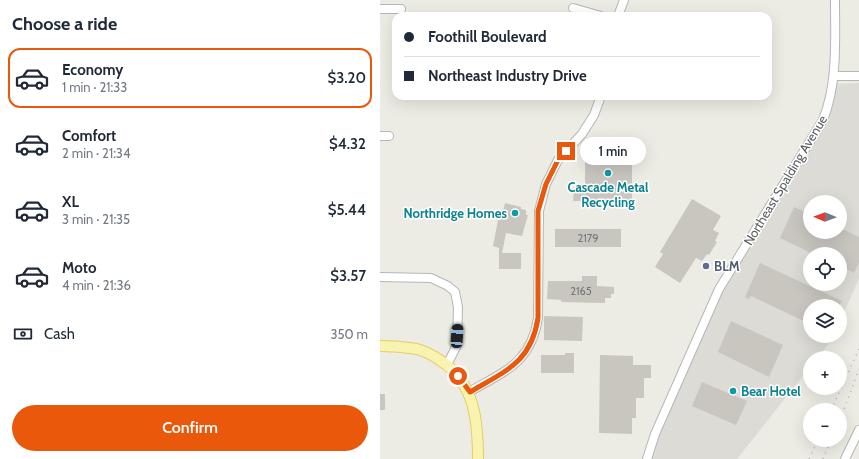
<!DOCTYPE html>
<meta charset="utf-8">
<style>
:root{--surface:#fff;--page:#f2f2f3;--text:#1f2937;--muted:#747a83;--line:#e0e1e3;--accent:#ea580c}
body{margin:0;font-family:Cabin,sans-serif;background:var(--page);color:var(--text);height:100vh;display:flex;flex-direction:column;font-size:15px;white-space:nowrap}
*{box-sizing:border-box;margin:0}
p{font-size:13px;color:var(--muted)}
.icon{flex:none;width:22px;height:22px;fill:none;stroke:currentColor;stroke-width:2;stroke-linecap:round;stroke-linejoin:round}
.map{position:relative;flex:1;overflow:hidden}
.panel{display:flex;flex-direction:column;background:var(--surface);width:380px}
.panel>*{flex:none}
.top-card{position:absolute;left:12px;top:12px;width:380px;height:88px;border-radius:12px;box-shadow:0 4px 16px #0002;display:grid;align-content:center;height:88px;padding:0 12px;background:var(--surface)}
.needle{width:26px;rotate:271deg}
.controls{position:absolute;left:423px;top:195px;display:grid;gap:8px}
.controls a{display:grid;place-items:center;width:44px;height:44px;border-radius:50%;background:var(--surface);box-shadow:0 4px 16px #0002;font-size:20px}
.end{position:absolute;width:18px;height:18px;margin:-9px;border:5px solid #ea580c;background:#fff;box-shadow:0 0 0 2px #fff}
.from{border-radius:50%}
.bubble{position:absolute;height:28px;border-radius:14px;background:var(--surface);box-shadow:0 4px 16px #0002;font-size:13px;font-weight:600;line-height:28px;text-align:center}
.car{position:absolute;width:12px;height:24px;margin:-12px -6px;border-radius:5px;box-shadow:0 0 3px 1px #0007;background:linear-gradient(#222 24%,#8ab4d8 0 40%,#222 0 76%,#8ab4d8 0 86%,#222 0)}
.top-card b{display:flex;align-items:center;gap:14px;height:38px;font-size:15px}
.top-card b+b{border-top:1px solid var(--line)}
.top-card i{width:10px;height:10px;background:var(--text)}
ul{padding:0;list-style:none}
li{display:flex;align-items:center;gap:12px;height:60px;margin:0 8px 6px;padding:0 4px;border:2px solid transparent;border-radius:12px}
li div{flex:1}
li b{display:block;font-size:15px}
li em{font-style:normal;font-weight:600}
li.active{border-color:var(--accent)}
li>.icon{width:36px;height:36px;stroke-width:1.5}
h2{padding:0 12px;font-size:18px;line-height:48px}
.pay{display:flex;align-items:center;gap:10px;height:44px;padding:0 12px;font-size:15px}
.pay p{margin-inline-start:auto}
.button{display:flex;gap:8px;margin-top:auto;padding:8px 12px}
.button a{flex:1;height:46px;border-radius:24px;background:var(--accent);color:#fff;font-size:16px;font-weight:600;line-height:46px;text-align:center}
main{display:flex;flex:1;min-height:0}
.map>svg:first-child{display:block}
</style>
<main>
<section class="panel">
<h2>Choose a ride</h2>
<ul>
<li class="active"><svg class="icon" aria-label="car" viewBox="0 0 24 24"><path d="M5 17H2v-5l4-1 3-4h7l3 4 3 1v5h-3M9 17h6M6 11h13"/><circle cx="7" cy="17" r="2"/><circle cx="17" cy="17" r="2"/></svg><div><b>Economy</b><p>1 min · 21:33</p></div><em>$3.20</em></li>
<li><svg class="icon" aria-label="car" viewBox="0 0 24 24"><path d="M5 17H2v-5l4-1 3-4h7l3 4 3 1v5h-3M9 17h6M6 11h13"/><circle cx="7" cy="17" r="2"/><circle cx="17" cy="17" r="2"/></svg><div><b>Comfort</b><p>2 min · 21:34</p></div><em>$4.32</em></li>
<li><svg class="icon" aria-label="car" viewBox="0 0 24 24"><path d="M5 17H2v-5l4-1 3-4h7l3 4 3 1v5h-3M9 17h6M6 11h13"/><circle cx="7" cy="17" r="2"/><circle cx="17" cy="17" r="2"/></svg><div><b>XL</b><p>3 min · 21:35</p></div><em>$5.44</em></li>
<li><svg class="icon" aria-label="car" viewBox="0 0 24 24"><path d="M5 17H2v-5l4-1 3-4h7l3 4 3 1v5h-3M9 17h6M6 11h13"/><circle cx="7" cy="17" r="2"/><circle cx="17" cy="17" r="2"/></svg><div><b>Moto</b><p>4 min · 21:36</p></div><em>$3.57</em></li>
</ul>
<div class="pay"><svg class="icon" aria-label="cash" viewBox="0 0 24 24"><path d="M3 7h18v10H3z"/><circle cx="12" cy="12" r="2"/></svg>Cash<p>350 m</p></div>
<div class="button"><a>Confirm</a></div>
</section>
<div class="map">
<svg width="479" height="459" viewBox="0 0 479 459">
<rect width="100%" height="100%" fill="#edece4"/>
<path fill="#dcdbd6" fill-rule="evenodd" d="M479,83V279L460,321V306H430V336H453L452,340L437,358H430V367L357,459H267L333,300L436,132L453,84ZM430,202H460V232H430ZM430,254H460V284H430Z"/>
<g fill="#c9c6c0">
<polygon points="205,157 252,157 252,202 193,201 194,189 205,189"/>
<polygon points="312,199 341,216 333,230 339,233 335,241 337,242 329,255 327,254 322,261 316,258 300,283 275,267 283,254 280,252"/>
<polygon points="125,203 141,207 141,209 146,210 146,215 148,215 142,236 126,233 122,253 141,253 141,269 119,269 119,248 113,246 118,220 121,220"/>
<polygon points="414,207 430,214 430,232 460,232 460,228 479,237 479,263 474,273 460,266 460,254 433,254 400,238"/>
<rect x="175" y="229" width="66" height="18"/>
<polygon points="380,263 462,301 459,306 430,306 430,324 371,296 369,299 365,297"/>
<polygon points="202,276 217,276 217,286 234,287 234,294 231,294 231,298 225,298 225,303 181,302 181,300 167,299 168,281 202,281"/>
<polygon points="164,316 203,317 202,341 164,340"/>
<polygon points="351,321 403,345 389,377 338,352"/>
<polygon points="185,353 194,353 194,373 161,373 161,355 185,355"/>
<polygon points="220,355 253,356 253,365 271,365 271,378 264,378 264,398 256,398 256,418 252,418 252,434 219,433"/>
<polygon points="322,382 367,401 356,425 312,406"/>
<rect x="0" y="394" width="5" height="16"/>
</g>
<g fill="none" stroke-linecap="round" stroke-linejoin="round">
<defs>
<g id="minor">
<polyline points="193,8 221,16"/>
<polyline points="0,9 21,9"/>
<polyline points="238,16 244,0"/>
<polyline points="454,76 479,76"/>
<polyline points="0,136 9,136"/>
<polyline points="0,277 51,278 68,286 75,292 78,307 77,345 67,365"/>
<path d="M89,392C125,371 151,363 158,318L159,211L166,184L178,160L202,134L214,115L221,96"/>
<path d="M267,459L275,434L339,289L443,120C458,82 455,40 455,0"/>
<polyline points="465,459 479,430"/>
</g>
<path id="major" d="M0,346C12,346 25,347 37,349C45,351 54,356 61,361C95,383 98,422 98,459"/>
</defs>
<use href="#minor" stroke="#b4b6ba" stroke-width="10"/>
<use href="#major" stroke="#e5cd66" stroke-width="12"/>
<use href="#minor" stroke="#fff" stroke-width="8"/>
<use href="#major" stroke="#f8f3ae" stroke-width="10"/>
<g stroke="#b4b5b5" stroke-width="1.5" stroke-dasharray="1 5" stroke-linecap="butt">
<polyline points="451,410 479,349"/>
<polyline points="460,420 479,369"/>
<polyline points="429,459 438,440"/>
<polyline points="443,459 451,440"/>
</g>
</g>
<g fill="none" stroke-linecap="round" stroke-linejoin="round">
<path stroke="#ea580c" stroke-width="5" d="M78,376L90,392C125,371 151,363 158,318V211L166,184L178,160L186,151"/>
</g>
<g fill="#0f9aa8" stroke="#fff" stroke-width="1.5">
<circle cx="228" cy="173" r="4"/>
<circle cx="135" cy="213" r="4"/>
<circle cx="353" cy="391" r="4"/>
</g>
<circle fill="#5c6f8a" stroke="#fff" stroke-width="1.5" cx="326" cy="266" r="4"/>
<g text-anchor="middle" stroke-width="3" stroke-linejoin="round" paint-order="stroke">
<g font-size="11" fill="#77787a">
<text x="208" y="242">2179</text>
<text x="201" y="295">2165</text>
</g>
<g font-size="13" fill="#5c5e63" stroke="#fff">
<text transform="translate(405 180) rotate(-59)" y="5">Northeast Spalding Avenue</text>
</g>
<g font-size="13" font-weight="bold" fill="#0d838f" stroke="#fff">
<text x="228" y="192">Cascade Metal<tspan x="228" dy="15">Recycling</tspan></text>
<text x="127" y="218" text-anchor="end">Northridge Homes</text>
<text x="361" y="396" text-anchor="start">Bear Hotel</text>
</g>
<g font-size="13" font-weight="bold" fill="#4e5e75" stroke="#fff" text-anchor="start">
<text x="334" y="271">BLM</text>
</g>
</g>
</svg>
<div class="controls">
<a><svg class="needle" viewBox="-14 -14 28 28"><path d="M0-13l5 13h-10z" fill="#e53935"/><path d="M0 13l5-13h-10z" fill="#747a83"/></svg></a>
<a><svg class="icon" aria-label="locate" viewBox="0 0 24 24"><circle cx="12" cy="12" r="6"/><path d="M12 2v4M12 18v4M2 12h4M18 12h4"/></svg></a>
<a><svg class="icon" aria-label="layers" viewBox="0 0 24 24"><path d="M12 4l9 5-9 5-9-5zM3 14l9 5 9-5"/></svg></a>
<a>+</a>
<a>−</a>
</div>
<i class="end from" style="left:78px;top:376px"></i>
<i class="end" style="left:186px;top:151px"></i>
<div class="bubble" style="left:200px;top:137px;width:66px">1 min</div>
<i class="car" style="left:77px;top:336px;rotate:4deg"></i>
<div class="top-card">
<b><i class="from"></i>Foothill Boulevard</b>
<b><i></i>Northeast Industry Drive</b>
</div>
</div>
</main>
